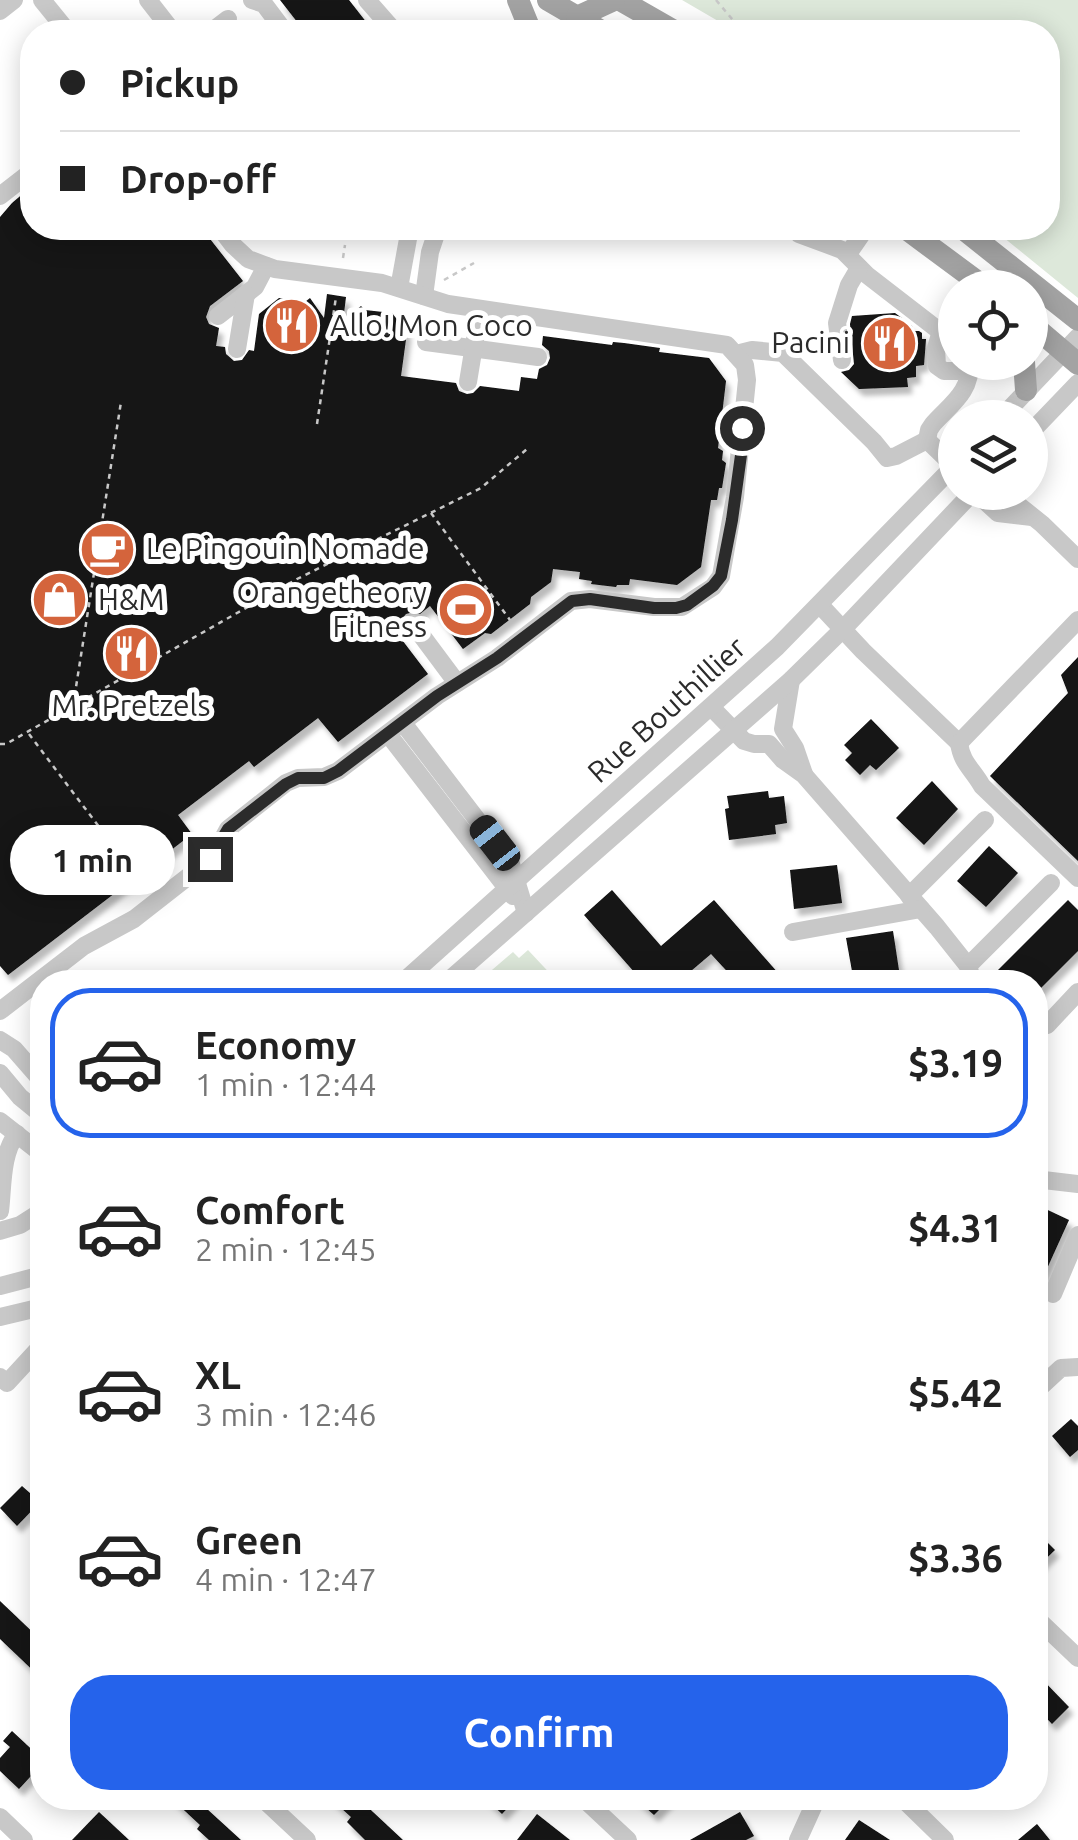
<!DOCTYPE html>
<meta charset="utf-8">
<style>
:root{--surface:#fff;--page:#f2f2f2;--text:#222;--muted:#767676;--line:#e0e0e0;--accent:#2563eb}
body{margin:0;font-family:Ubuntu,sans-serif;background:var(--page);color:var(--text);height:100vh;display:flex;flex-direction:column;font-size:38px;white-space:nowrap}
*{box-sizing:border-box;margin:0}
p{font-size:32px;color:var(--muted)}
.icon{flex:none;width:55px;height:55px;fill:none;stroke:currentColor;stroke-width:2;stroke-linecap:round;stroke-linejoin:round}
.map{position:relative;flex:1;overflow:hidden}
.drawer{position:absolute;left:30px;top:970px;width:1018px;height:840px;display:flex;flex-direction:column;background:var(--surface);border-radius:40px;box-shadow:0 5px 25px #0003}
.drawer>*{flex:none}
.guide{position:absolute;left:20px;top:20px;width:1040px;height:220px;border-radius:40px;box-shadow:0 5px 25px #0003;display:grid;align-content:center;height:220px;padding:0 40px;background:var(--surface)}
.controls{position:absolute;left:938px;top:270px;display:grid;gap:20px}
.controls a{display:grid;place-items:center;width:110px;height:110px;border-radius:50%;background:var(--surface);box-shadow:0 5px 25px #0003;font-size:50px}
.end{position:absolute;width:45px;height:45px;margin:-22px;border:12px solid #2b2b2b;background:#fff;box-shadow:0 0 0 5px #fff}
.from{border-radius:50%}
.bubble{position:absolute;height:70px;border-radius:35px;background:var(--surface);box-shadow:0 5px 25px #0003;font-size:32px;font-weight:700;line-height:70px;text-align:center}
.car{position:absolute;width:30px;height:60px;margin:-30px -15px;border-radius:12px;box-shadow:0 0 8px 2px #0007;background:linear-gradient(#222 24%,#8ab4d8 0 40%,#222 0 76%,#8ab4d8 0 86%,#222 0)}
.guide b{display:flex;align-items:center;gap:35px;height:95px;font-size:38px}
.guide b+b{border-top:2px solid var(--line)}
.guide i{width:25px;height:25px;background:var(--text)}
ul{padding:18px 0 0;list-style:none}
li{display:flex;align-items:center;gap:30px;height:150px;margin:0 20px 15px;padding:0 20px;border:5px solid transparent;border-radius:40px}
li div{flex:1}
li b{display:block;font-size:38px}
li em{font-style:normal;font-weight:700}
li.on{border-color:var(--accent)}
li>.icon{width:90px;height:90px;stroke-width:1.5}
.button{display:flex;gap:20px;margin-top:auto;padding:20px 40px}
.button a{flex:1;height:115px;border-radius:40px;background:var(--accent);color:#fff;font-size:40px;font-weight:700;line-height:115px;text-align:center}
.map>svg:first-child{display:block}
</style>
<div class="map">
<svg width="1078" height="1840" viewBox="0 0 1078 1840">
<defs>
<filter id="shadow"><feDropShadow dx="4.5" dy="7" stdDeviation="2.5" flood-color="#0004"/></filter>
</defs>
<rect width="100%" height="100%" fill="#fff"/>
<g fill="#dde8da">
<polygon points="682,0 1078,0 1078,298 992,228 1048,228 1048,32 737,32"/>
<polygon points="528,950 558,982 478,982 513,952 519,958"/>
</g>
<g fill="#121212" filter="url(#shadow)">
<polygon points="280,0 349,0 374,32 305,32"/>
<polygon points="32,186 32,228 200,228 203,230 243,281 210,306 206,317 209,324 219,328 216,346 225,347 226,354 234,361 242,360 249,350 254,351 259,314 279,298 305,302 310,298 324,318 327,294 346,297 343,321 361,306 365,310 392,313 407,332 401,376 456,383 459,391 467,394 473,393 480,386 519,391 521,377 537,379 539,369 547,365 550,358 549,351 542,345 543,336 612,345 613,342 624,343 660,348 659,352 709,358 726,381 718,448 723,451 722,460 726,463 722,488 719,488 717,500 711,500 701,567 677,585 630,579 629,585 617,585 616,587 591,584 592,581 579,579 580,572 553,569 551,582 531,597 530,604 491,634 485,633 463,649 430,606 420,614 413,612 406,614 401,620 401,628 396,632 428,674 338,742 318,718 254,767 249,761 178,815 192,834 8,975 0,966 0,217 12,203"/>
<polygon points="895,313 902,318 902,321 912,326 913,331 919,331 922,333 922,339 926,339 924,365 916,366 916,377 907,378 908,387 859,389 841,372 849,370 854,364 850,324 852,316"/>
<polygon points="1078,657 1078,861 990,776 1068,693 1061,675"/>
<polygon points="871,719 899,748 876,770 870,765 860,775 845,760 852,753 844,745"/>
<polygon points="932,781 958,809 924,845 896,818"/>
<polygon points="768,791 769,798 784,796 787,823 775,825 776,834 729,840 725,809 729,808 727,796"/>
<polygon points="989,846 1018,873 986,907 957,881"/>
<polygon points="837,865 842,903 794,909 790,870"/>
<polygon points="612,890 661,946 714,900 786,982 737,982 711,954 678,982 643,982 584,915"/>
<polygon points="1068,900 1078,910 1078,951 1035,994 1035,982 1001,982 993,975"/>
<polygon points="893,931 900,977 854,982 846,938"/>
<polygon points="1035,1204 1069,1220 1035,1295"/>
<polygon points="1071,1419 1078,1426 1078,1450 1070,1457 1052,1436"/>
<polygon points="22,1486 40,1502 17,1526 0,1508"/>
<polygon points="1035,1530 1055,1550 1035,1569"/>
<polygon points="0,1601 42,1641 42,1679 0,1639"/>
<polygon points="1035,1672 1069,1707 1052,1724 1035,1706"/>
<polygon points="12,1731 42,1759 42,1764 19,1789 0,1771 0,1758 10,1747 3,1741"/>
<polygon points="171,1798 195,1798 241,1840 209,1840 197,1829 200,1825"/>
<polygon points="330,1798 358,1798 403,1840 365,1840 347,1822 351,1817"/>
<polygon points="485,1798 517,1798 502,1814"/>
<polygon points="635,1798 671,1798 654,1815"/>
<polygon points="99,1812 129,1840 72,1840"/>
<polygon points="740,1812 754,1836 746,1840 690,1840"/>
<polygon points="537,1814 570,1840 517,1840"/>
<polygon points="859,1820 890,1840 845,1840"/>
<polygon points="1037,1824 1050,1840 1018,1840"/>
</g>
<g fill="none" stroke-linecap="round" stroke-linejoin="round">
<g stroke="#c8c8c8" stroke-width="2.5" stroke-dasharray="5 5" stroke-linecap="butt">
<polyline points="716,0 743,32"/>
<polyline points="343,258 345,245"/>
<polyline points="444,280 474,263"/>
<polyline points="317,424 336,297"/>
<polyline points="431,513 510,620"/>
<polyline points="73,706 121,402"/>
<polyline points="29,734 136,876"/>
<polyline points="0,744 6,744 297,579 481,488 527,449"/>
</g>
<g stroke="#c8c8c8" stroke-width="18">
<polyline points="42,0 68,32"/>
<polyline points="148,0 173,32"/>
<polyline points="252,0 264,4 285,32"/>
<polyline points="367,0 395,32"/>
<polyline points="0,11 14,0"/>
<polyline points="211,32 228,19"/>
<polyline points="0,196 32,171"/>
<polyline points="799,234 842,250 867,275 955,343"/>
<polyline points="848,254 866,228"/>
<polyline points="399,288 410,228"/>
<polyline points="424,296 430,252 438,228"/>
<polyline points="218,316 255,287 266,266"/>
<polyline points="941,331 936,348 937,366 944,371 970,371"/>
<polyline points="426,342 538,357"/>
<polyline points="237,349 246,294"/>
<polyline points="736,354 752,350 783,353 874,442 887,458 896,456 927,440 954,466"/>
<polyline points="842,360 837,323 849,285 859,268"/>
<polyline points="468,382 480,309"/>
<polyline points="1001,418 1078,337"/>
<polyline points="1030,433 1078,383"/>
<path d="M927,440L929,430L933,424C952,403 971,392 970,362"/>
<polyline points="975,492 998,513 1032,517"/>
<polyline points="1002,492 1042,524 1078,559"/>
<polyline points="820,605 863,651 959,743 1078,620"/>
<polyline points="413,624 457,683"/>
<polyline points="791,680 783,729 795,748 804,774"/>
<polyline points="711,707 744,741 754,744 769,744 783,760 804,775 937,927 968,966 973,982"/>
<polyline points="403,723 511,864 526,913"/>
<polyline points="388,734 513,896"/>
<path d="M959,743C962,764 972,768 982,786L1078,878"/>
<polyline points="909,896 985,820"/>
<polyline points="793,932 921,909"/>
<polyline points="968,966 1051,883"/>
<polyline points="403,982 777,647 955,465"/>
<polyline points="447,982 791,680 843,629 973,492"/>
<polyline points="0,1011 84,946 134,919 203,865 215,853 228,829 286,783 298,778 324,777 338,771 437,696 497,658 571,601 590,599 654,607 682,607 713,587 721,576 735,497 747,380 745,365 727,345 448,304 382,283 275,269 248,259 233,245 220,228"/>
<polyline points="1035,1027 1047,1025 1078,992"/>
<polyline points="0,1040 14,1049 42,1081"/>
<polyline points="0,1073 20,1097 42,1115"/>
<polyline points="0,1121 42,1154"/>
<polyline points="1035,1179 1078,1184"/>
<path d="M0,1211C3,1188 1,1153 17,1134"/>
<polyline points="0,1231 20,1225 42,1211"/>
<polyline points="0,1286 42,1275"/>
<polyline points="1053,1294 1078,1235"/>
<polyline points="0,1317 42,1307"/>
<polyline points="0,1377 7,1383 42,1345"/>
<polyline points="1035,1392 1061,1368 1078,1367"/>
<polyline points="42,1570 42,1574"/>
<polyline points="1035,1617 1078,1658"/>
<polyline points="262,1798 307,1840"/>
<polyline points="583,1798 628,1840"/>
<polyline points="902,1798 945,1840"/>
<polyline points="0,1817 24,1840"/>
<polyline points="798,1840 817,1798"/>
</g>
<g stroke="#a3a3a3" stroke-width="22">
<polyline points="518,0 531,32"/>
<polyline points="548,0 603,32"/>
<polyline points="620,0 676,32"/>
<polyline points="577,17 614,0"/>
<polyline points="905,228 986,288"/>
<polyline points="962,228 1078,320"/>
<polyline points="1030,323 1078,364"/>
<polyline points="1024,362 1026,390"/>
</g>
</g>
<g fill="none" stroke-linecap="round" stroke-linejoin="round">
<polyline stroke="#2b2b2b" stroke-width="12" points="210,859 228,829 286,784 298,778 324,778 338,771 437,696 497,658 572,601 590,599 654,608 676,608 687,605 713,586 721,576 732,520 742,448 742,428"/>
</g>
<defs>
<symbol id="restaurant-disc" viewBox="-11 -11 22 22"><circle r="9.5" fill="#d4643c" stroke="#fff"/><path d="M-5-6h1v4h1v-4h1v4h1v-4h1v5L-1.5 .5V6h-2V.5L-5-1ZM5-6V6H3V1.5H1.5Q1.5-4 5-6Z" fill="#fff"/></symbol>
<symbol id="cafe-disc" viewBox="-11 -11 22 22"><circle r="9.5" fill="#d4643c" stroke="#fff"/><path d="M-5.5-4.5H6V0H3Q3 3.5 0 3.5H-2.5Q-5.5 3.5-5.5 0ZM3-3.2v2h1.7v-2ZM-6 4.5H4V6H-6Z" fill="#fff"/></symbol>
<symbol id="shop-disc" viewBox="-11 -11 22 22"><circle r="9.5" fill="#d4643c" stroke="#fff"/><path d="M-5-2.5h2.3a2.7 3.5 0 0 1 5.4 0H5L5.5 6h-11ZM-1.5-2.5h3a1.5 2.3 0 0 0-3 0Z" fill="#fff"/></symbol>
<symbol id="stadium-disc" viewBox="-11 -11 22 22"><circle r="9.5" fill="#d4643c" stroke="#fff"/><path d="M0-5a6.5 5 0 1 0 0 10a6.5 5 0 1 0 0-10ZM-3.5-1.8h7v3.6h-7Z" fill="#fff"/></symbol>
</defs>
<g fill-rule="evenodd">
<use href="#restaurant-disc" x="260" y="294" width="63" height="63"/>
<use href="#restaurant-disc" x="858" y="312" width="63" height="63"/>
<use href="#cafe-disc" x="76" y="518" width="63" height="63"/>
<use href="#shop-disc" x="28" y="568" width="63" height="63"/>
<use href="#stadium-disc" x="434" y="578" width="63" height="63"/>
<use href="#restaurant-disc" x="100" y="622" width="63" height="63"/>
</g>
<g text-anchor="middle" stroke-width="10" stroke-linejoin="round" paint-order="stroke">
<g font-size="30" fill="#2b2b2b" stroke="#fff" text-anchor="start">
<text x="330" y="336">Allo! Mon Coco</text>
<text x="850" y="353" text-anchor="end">Pacini</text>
<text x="146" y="559">Le Pingouin Nomade</text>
<text x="427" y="603" text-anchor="end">Orangetheory<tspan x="427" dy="34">Fitness</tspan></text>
<text x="98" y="610">H&amp;M</text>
<text x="131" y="716" text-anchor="middle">Mr. Pretzels</text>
</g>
<g font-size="30" fill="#2b2b2b" stroke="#fff">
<text transform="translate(667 710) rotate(-42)" y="10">Rue Bouthillier</text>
</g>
</g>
</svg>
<div class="controls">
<a><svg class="icon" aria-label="locate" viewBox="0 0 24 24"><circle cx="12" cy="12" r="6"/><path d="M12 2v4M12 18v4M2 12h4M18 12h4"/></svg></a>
<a><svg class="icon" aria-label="layers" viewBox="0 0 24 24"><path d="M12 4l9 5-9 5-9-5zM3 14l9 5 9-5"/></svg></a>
</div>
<i class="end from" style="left:742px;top:428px"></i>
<i class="end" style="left:210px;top:859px"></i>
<div class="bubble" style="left:10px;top:825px;width:165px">1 min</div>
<i class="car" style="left:495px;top:843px;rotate:322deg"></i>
<div class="guide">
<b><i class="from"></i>Pickup</b>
<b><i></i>Drop-off</b>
</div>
<section class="drawer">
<ul>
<li class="on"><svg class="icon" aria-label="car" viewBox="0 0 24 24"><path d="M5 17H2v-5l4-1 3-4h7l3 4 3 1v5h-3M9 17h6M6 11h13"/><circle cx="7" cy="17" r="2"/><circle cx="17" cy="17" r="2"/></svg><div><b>Economy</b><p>1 min · 12:44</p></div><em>$3.19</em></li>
<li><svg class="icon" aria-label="car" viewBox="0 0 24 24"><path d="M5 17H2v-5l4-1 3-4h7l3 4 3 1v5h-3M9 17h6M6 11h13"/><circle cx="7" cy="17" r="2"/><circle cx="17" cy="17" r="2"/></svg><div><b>Comfort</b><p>2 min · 12:45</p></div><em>$4.31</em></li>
<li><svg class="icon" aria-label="car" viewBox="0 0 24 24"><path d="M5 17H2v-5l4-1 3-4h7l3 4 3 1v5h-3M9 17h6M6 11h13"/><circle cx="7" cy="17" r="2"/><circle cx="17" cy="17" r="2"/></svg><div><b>XL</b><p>3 min · 12:46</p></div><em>$5.42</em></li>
<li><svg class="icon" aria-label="car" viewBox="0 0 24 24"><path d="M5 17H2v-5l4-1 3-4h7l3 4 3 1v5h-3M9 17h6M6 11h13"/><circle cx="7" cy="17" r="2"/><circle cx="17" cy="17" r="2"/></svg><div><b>Green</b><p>4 min · 12:47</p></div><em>$3.36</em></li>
</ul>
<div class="button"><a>Confirm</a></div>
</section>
</div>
